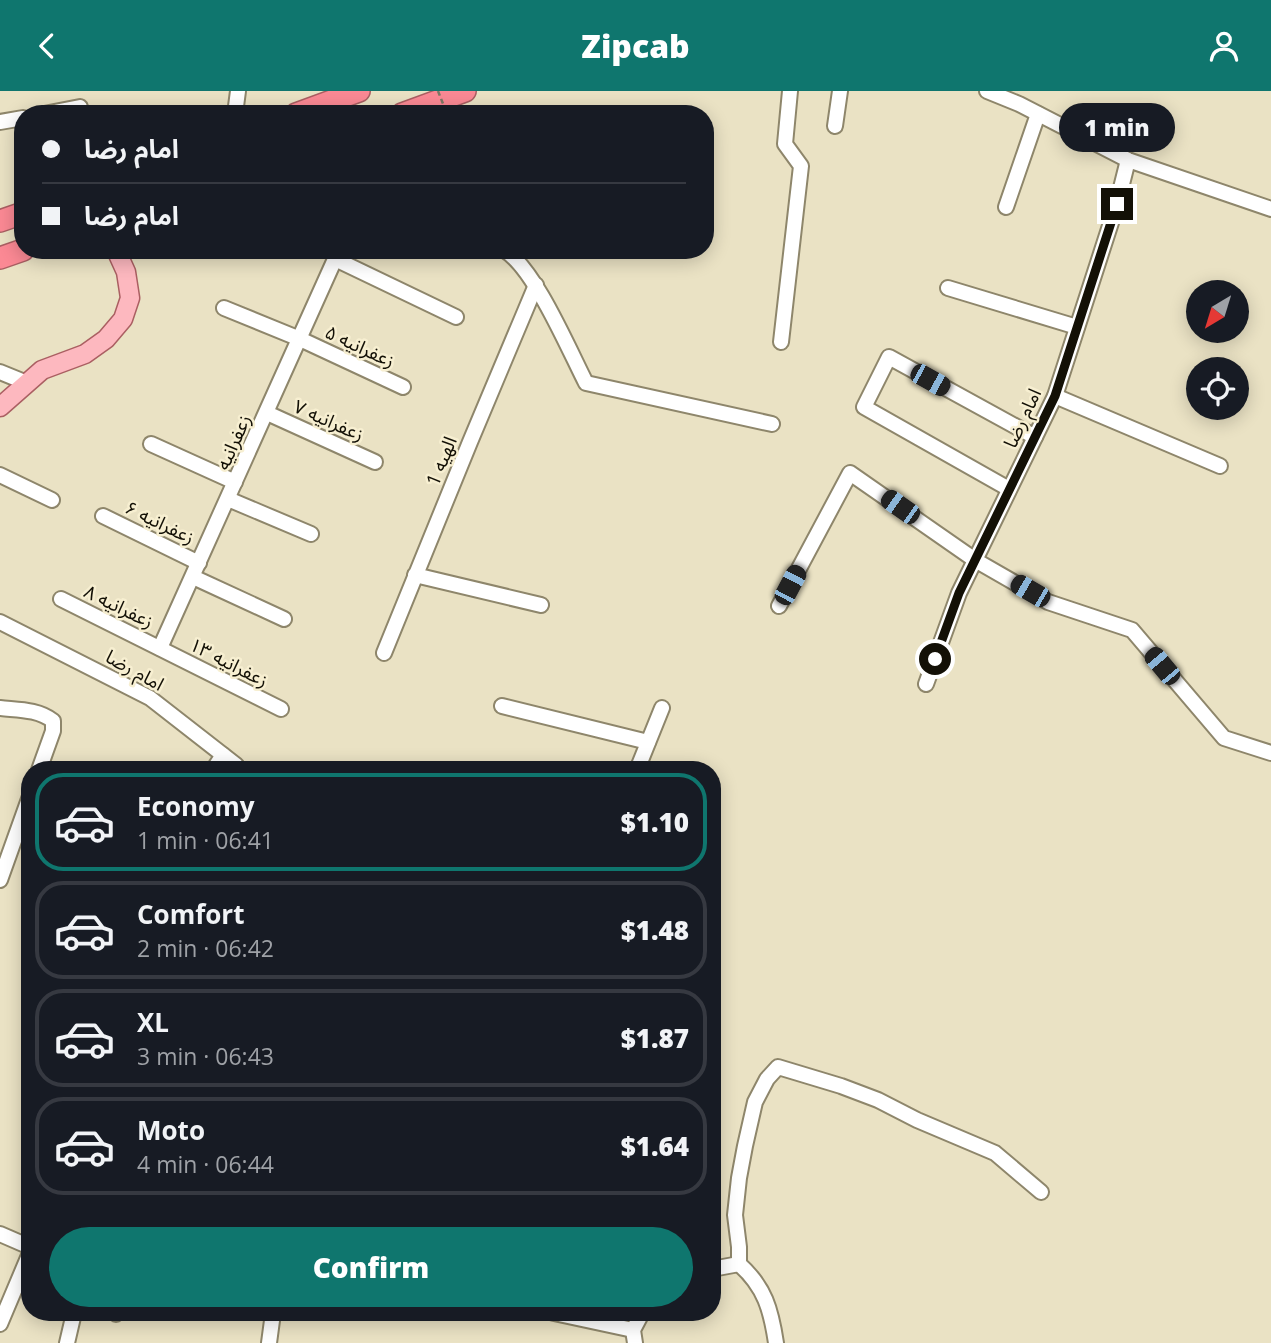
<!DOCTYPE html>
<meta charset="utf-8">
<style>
:root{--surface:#171b24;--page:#20242c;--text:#f1f3f6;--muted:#9ea1a6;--line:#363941;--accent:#0f766e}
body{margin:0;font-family:"Open Sans","Noto Sans Arabic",sans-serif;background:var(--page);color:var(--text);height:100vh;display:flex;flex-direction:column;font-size:26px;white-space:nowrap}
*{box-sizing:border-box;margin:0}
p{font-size:23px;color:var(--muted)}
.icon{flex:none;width:38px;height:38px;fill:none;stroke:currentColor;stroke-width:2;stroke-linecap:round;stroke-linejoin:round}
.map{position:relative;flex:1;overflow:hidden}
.sheet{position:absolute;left:21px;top:670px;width:700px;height:560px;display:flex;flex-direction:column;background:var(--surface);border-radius:28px;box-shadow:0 4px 18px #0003}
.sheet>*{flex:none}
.guide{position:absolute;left:14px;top:14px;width:700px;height:154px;border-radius:28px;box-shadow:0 4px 18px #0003;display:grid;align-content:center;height:154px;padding:0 28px;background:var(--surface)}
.needle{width:46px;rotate:218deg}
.fabs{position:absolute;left:1186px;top:189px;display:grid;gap:14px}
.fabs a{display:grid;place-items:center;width:63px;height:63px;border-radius:50%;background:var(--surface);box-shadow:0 4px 18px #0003;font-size:35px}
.end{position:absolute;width:32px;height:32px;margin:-16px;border:9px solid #131006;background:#fff;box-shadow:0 0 0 4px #fff}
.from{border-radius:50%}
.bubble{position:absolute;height:49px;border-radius:24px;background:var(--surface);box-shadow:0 4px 18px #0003;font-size:23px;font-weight:800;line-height:49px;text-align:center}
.car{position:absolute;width:21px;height:42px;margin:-21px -10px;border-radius:9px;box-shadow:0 0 5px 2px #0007;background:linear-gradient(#222 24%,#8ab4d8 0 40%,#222 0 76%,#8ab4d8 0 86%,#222 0)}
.guide b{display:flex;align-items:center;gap:24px;height:66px;font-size:26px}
.guide b+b{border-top:2px solid var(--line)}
.guide i{width:18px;height:18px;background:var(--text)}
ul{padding:12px 0 0;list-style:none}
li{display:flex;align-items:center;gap:21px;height:98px;margin:0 14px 10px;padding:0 14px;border:4px solid var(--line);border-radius:28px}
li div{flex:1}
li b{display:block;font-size:26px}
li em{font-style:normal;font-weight:800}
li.active{border-color:var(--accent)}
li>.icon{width:63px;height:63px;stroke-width:1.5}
.cta{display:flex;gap:14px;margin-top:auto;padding:14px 28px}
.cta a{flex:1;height:80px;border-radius:42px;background:var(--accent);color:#fff;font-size:28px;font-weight:800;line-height:80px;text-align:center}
header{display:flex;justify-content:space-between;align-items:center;height:91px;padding:0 28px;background:var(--accent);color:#fff;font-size:32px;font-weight:800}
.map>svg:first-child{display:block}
</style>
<header><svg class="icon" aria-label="back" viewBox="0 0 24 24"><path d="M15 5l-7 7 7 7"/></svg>Zipcab<svg class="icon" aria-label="person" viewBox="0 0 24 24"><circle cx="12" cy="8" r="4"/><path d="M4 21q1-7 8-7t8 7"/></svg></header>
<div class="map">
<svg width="1271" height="1252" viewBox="0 0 1271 1252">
<rect width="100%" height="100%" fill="#eae2c4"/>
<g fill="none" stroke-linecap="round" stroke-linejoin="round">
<defs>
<g id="minor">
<polyline points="987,0 1019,13 1128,69 1271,118"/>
<polyline points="44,23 80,16"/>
<polyline points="235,23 238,0"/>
<polyline points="0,31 23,27"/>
<polyline points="835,35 840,0"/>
<polyline points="1006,116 1038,23"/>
<path d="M504,159C534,176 569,259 586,292L772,333"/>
<polyline points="335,168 456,226"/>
<polyline points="948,197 1077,236"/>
<polyline points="224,217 300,248 403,296"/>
<polyline points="781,251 801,75 785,53 790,0"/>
<polyline points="0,281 27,292"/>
<polyline points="1055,305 1220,375"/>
<polyline points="267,322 375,371"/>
<polyline points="151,353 235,391"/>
<polyline points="0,384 52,409"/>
<polyline points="1009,398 864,316 889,266 1035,346"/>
<polyline points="228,408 311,443"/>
<polyline points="103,425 199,472"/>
<polyline points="415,484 541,514"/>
<polyline points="193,486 284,528"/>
<polyline points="61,508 281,618"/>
<polyline points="779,515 850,382 975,469 1048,511 1132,539 1224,647 1271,662"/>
<polyline points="0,531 150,607 236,674 239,679"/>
<polyline points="160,557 335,168 337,159"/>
<polyline points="384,562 470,351 536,194"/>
<polyline points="926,593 959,502 1055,305 1117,113 1128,69"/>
<polyline points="502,615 648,651"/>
<path d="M0,617C18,619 38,618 53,630V640L39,679"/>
<polyline points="213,679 223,664"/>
<polyline points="637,679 662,617"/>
<polyline points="0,789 30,705"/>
<polyline points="0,1143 30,1156"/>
<polyline points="712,1178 739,1173"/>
<polyline points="554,1222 633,1239"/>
<polyline points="116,1223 116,1222"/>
<polyline points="0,1233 30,1162"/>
<polyline points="67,1252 74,1222"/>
<polyline points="269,1252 273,1222"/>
<polyline points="635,1252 633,1239 642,1222"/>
<path d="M776,1252C771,1219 765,1196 739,1173V1156L735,1124L739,1087L745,1055L755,1011L767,988L778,976L841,995L878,1009L917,1029L995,1062L1041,1101"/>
</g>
<polyline id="major" points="0,316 42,279 85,263 106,248 123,228 130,207 126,181 116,159"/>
<g id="highway">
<polyline points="296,23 359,0"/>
<polyline points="402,23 465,0"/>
<polyline points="0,130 23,122"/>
<polyline points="0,167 23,159"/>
</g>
</defs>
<use href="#minor" stroke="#8e866b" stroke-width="18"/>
<use href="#major" stroke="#aa5f62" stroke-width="21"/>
<use href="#highway" stroke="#aa5f62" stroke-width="24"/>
<use href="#minor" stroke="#fff" stroke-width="14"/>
<use href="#major" stroke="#fdb8bf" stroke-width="18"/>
<use href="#highway" stroke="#fb8994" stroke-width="21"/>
<polyline stroke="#7d7864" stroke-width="2.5" stroke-dasharray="5 3.5" stroke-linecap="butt" points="438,0 447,23"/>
</g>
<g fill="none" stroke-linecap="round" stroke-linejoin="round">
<polyline stroke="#131006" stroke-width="9" points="935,568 959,502 1055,305 1117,113"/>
</g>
<g text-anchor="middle" stroke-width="5" stroke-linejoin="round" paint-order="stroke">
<g font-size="19" fill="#131006" stroke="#f7efd1">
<text transform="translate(360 255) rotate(25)" y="7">زعفرانیه ۵</text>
<text transform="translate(1022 327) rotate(-65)" y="7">امام رضا</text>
<text transform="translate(329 329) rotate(24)" y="7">زعفرانیه ۷</text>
<text transform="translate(233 351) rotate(-66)" y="7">زعفرانیه</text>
<text transform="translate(441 370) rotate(-68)" y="7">الهیه 1</text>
<text transform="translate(160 431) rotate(26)" y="7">زعفرانیه ۶</text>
<text transform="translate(119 515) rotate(26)" y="7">زعفرانیه ۸</text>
<text transform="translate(229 571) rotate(27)" y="7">زعفرانیه ۱۳</text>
<text transform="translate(135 579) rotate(29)" y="7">امام رضا</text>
</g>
</g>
</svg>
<div class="fabs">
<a><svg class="needle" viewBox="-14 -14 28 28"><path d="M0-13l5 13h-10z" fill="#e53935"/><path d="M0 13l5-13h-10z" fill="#9ea1a6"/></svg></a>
<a><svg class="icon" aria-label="locate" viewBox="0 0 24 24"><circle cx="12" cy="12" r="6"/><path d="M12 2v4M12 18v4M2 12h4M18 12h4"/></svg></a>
</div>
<i class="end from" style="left:935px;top:568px"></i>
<i class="end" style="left:1117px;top:113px"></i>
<div class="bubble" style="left:1059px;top:12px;width:116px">1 min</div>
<i class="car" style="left:930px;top:289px;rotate:119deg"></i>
<i class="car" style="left:900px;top:416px;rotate:305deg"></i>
<i class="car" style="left:790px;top:494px;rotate:28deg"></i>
<i class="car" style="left:1030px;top:500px;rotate:300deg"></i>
<i class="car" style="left:1162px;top:575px;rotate:320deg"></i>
<div class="guide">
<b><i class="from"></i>امام رضا</b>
<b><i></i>امام رضا</b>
</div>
<section class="sheet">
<ul>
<li class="active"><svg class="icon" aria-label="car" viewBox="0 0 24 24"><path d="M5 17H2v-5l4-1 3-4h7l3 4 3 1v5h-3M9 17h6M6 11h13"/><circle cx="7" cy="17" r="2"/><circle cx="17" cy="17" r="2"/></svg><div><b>Economy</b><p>1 min · 06:41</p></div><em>$1.10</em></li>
<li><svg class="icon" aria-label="car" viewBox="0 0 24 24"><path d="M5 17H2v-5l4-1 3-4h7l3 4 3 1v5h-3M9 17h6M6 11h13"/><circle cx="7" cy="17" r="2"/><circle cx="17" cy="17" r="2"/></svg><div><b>Comfort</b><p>2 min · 06:42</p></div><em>$1.48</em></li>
<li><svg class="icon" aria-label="car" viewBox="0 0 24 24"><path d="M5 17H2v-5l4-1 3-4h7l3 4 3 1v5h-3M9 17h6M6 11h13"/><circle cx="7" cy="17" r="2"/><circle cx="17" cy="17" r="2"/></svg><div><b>XL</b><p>3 min · 06:43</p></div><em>$1.87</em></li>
<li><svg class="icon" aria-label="car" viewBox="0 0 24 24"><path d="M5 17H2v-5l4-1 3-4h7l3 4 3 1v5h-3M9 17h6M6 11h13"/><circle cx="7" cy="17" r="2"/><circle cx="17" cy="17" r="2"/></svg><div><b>Moto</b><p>4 min · 06:44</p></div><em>$1.64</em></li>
</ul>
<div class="cta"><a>Confirm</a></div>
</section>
</div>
